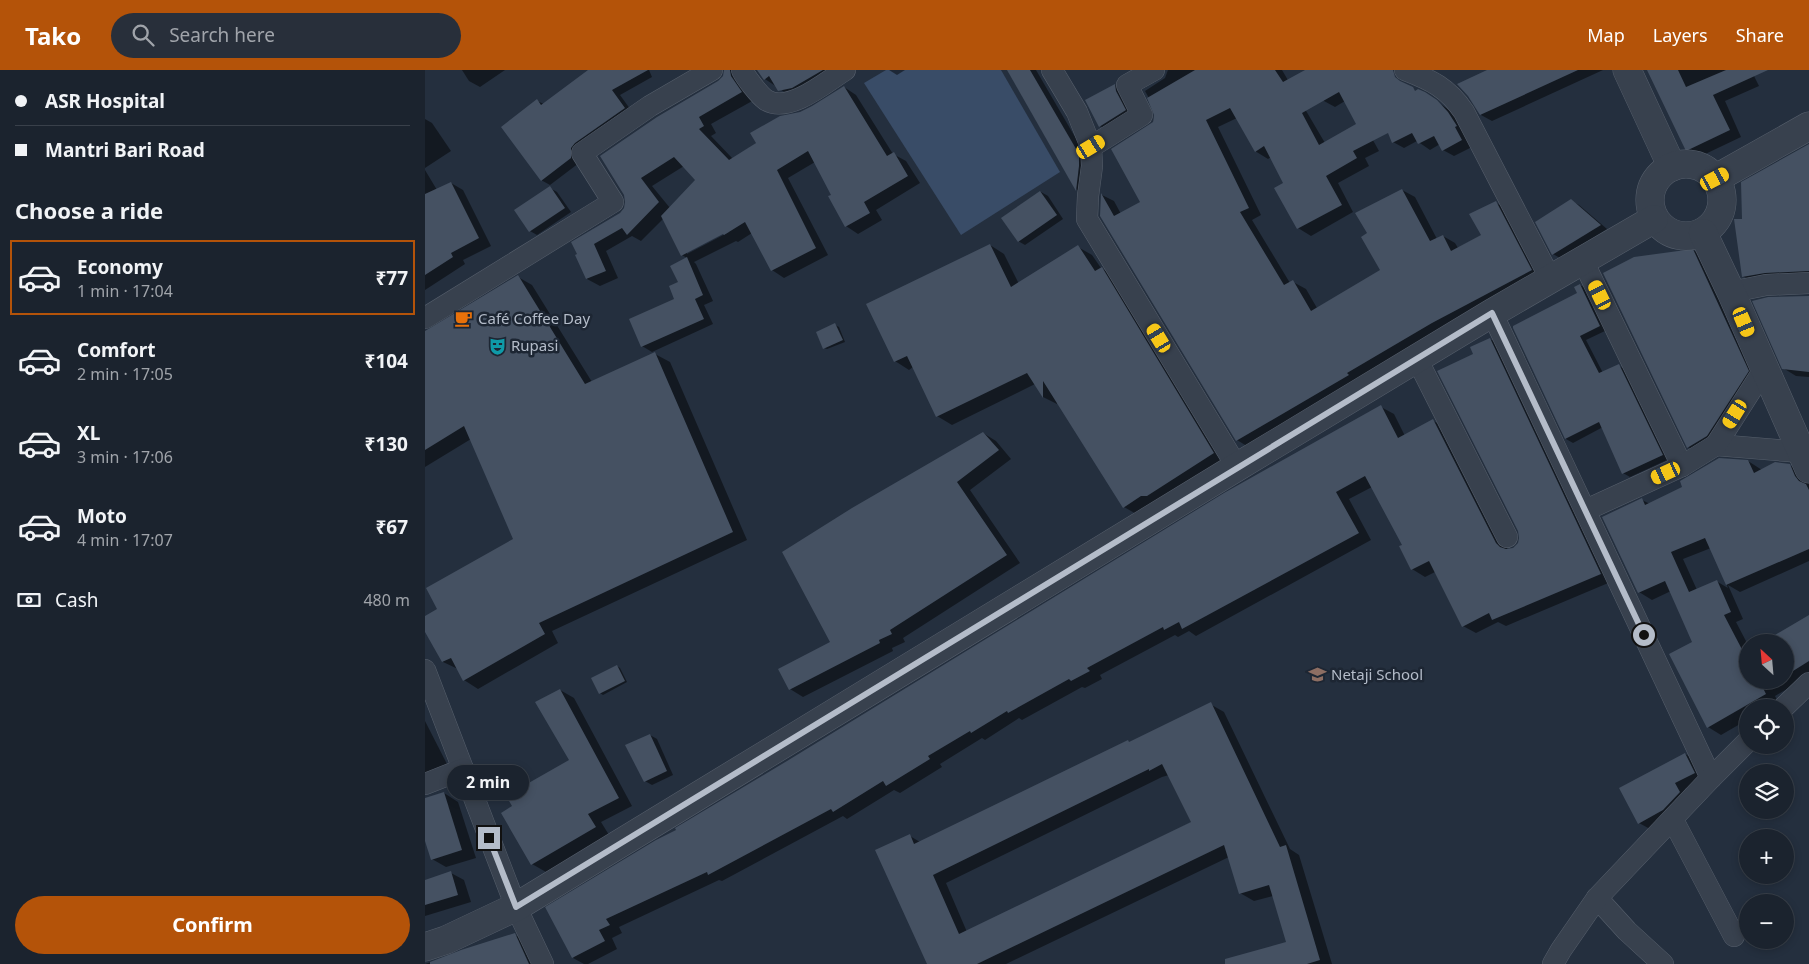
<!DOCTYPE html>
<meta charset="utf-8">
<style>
:root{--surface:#1b232e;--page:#282f3a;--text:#f1f3f6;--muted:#a0a4aa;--line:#39404a;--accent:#b45309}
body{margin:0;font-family:"Noto Sans",sans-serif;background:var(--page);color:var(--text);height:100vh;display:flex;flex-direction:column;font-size:19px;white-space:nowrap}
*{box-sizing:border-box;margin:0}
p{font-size:16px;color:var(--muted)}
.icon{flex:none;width:28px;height:28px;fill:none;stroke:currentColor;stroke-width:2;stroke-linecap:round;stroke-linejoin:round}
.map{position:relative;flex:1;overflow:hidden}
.panel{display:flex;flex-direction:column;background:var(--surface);width:425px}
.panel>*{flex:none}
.banner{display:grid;align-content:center;height:110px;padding:0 15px;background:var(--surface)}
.needle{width:32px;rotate:334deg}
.tools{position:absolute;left:1314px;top:564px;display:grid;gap:10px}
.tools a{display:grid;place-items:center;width:55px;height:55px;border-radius:50%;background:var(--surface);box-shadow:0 2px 8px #0003,0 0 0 1px var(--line);font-size:25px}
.end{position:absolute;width:22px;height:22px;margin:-11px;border:6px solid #b4bcc9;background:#111;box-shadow:0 0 0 2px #111}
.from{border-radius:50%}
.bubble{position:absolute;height:35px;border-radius:18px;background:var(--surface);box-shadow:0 2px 8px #0003,0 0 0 1px var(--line);font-size:16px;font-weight:700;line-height:35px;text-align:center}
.car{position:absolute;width:15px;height:30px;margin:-15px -8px;border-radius:6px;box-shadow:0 0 4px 1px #0007;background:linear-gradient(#f5c518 24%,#345 0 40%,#f5c518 0 76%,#345 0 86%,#f5c518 0)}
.banner b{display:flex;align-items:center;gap:18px;height:48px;font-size:19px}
.banner b+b{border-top:1px solid var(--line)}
.banner i{width:12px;height:12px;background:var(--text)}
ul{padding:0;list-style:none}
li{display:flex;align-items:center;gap:15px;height:75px;margin:0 10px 8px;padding:0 5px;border:2px solid transparent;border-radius:0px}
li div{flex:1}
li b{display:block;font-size:19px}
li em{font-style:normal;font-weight:700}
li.active{border-color:var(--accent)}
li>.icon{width:45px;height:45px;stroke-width:1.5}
h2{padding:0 15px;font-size:22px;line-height:60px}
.pay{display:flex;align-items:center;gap:12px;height:55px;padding:0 15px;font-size:19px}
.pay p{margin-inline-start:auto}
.cta{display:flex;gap:10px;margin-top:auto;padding:10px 15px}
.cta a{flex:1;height:58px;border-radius:30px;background:var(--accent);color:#fff;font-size:20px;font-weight:700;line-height:58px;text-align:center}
header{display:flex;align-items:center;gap:30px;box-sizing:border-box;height:70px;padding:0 25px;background:var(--accent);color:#fff}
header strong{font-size:24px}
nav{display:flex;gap:28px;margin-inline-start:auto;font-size:18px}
.search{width:350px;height:45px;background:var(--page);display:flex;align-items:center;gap:12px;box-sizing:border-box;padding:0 18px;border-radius:28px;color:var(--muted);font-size:19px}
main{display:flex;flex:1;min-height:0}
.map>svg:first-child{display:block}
</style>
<header>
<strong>Tako</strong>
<div class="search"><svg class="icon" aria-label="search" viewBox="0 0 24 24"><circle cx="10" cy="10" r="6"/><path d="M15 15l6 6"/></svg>Search here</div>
<nav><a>Map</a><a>Layers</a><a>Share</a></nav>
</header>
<main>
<section class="panel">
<div class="banner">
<b><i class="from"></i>ASR Hospital</b>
<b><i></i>Mantri Bari Road</b>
</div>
<h2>Choose a ride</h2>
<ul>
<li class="active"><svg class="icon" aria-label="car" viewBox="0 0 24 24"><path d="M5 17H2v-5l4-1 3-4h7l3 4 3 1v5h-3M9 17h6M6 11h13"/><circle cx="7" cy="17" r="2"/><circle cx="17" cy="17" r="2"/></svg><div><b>Economy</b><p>1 min · 17:04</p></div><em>₹77</em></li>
<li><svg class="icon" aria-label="car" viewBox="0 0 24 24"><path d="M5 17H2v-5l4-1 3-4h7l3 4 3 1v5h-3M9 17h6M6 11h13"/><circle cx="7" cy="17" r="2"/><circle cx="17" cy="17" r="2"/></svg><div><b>Comfort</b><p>2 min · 17:05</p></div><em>₹104</em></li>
<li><svg class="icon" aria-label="car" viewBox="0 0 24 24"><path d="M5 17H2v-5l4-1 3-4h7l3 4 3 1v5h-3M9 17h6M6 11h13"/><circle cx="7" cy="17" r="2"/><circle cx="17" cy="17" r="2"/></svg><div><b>XL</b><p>3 min · 17:06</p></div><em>₹130</em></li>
<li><svg class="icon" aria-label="car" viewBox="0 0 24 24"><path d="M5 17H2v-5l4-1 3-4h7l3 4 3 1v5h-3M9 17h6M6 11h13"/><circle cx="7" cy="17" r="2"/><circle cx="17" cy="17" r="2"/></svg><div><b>Moto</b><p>4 min · 17:07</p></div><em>₹67</em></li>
</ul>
<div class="pay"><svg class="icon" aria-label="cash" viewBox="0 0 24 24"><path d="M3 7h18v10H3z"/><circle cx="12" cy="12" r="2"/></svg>Cash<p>480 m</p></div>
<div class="cta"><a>Confirm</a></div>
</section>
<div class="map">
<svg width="1384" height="894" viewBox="0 0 1384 894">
<rect width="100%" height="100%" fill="#242f3e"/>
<polygon fill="#394c67" points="461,0 576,0 635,102 536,165 439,13"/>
<g fill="#0007" fill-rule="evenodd">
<polygon points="37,0 80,0 55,17 44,11"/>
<polygon points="165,0 224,0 227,7 195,25 208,43 154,93 125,115 116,110 112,31 119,34"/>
<path d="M301,0H320L329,30L286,54L291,63L286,66L308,89L375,43L388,37L419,17L431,25L468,84L481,91L495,113L451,140L457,150L433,164L421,156L408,125L390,92L363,108L403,185L359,208L347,200L327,163L313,172L311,171L269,192L271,194L288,231L279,235L288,254L227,282L217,276L251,230L262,188L257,185L239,148L216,171L207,166L181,181L193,208L175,216L162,209L152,185L200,139L202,132L200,125L299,7ZM259,96L272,110L245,138L227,116ZM303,160L304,162L262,184V181Z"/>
<polygon points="333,0 421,0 367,27 340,9"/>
<polygon points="464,0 480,0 472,5"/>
<polygon points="583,0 611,0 664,91 661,125 652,120"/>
<polygon points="743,0 857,0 900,73 944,63 954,81 940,88 944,96 913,113 928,142 886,166 873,158 860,114 846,87 843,89 830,81 812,48 793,57 836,145 827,150 865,213 868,212 881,219 892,238 957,201 944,164 977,120 990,127 1012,169 1018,166 1030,173 1033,178 1057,165 1071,133 1084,140 1119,207 825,378 812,370 676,145 677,125 689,131 696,144 716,132 730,39 720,21 740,8"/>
<polygon points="883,0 960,0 920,31 910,37 899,31"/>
<polygon points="1065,0 1178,0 1067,51 1056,45"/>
<polygon points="1223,0 1326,0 1334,16 1300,31 1316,67 1274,87 1262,80"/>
<polygon points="690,15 696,19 707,45 682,60 675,56"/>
<polygon points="1006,28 1029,43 1047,77 1029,86 1018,80 1015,74 1005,80 992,71 979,78 968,72"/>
<polygon points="0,49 7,53 26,81 0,98"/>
<polygon points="1384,75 1384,208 1331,214 1318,206 1318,150"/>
<polygon points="0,100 12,120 26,113 38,120 66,176 38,190 40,194 0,220"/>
<polygon points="125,118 132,122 146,142 112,165 105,161"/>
<polygon points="616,122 623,126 638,149 600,175 593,171"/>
<polygon points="1146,131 1154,135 1182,159 1135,188 1128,184"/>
<polygon points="565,175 579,184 594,214 653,177 667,185 676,198 691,207 802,392 713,445 699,437 632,331 632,334 618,327 610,314 527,355 512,346 488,297 484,300 470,291"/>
<polygon points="1268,180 1278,186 1333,307 1273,383 1263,377"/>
<polygon points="93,207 107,215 167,312 230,284 245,292 322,470 127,561 133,573 53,619 39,610 33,599 18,592 0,559 0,547 14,539 90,469 46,369 0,397 0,263"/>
<polygon points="1155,215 1162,219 1182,260 1161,270 1178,303 1194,296 1201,300 1244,389 1205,407 1198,403 1178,357 1148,373 1141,369 1089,257 1154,224"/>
<polygon points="1384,227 1384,307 1371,306 1358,298"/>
<polygon points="410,255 414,257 420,272 402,279 399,278"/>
<polygon points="1065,269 1078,277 1188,511 1081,556 1073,552 1051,563 1038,556 1010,502 1000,507 987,499 979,475 947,417 924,429 946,470 771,566 764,561 753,567 750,565 675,605 677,609 660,618 657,617 597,650 594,648 560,670 557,668 515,694 517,697 475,723 469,720 422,749 418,746 297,811 294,810 194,857 197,863 187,868 192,879 163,894 159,894 148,888 253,761 956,337 969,344 980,366 1008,351 1022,358 1083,480 1089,479 1094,474 1096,468 1049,284"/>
<polygon points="558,363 571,371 586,389 545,420 595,493 478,568 480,572 467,578 468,581 378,627 365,619 407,572"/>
<path d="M1323,391L1337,400L1364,395L1377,402L1384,414V491L1315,522L1303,515L1318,549L1311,552L1322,573V610H1360V572H1340L1384,546V606L1350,626L1353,632L1343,638H1322V650L1296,665L1283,657L1245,585L1269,573L1246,521L1227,530L1214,522L1217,430L1225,434ZM1286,478L1303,518L1291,511L1272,520L1258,489Z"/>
<polygon points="192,596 195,598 202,612 178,625 175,623"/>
<polygon points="135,620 149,628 207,736 176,752 184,765 121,802 107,794 78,743 88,737 146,691"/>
<path d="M785,634L799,642L865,779L874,785L907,894H827L862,872L848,826L829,831L815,823L804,787L581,894H504L485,766L495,772ZM744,705L767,752L542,862L521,813L737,707Z"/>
<polygon points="0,651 23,696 0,708"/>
<polygon points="225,665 232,669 248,705 227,715 220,711"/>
<polygon points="1260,684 1271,690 1280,709 1260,719 1265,729 1225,759 1214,753"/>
<polygon points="19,723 33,732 51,788 21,797 7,789 0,766 0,729"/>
<polygon points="26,803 39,810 46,832 0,846 0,811"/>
<polygon points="90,865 104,873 114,894 0,894"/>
</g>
<g fill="#455162" fill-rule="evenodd">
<polygon points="163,0 223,0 187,20 200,38 150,73 146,78 146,88 116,111 76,57 112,29 116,35"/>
<polygon points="299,0 305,0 306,6 317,22 274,47 279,56 274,59 304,90 331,73 325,63 355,46 375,42 387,36 419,16 462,86 469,82 483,106 439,132 445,143 420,157 403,126 406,125 383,81 352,100 391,178 346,201 320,152 299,165 298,164 256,186 236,146 270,110 249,87 216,108 234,132 202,165 197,158 169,174 181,201 161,209 150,185 152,184 146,172 195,143 199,138 200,132 199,125 175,86 232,47 293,11 298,6"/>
<polygon points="332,0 398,0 367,18 353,21 344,6 339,10"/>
<polygon points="582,0 605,0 654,84 654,96 651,121"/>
<path d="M770,0H850L858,12L880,0H968L970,7L975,11L988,17L990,21L993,19L1000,22L1012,30L1023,42L1032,56L1030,57L1037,70L1017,81L1009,66L993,74L987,63L967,73L963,63L928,81L932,88L901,106L917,135L872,159L849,118L858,113L839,76L830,82L805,38L781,50L824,138L815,142L859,215L868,210L886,241L955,200L936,167L942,163L930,143L977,119L1005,171L1018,165L1026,181L1056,165L1044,144L1071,131L1107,200L1007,253L922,303L924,305L811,371L675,146L676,123L689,146L715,132L686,79L728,52L729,45L722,28ZM914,22L931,54L894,75L877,43Z"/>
<polygon points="1062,0 1153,0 1055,45 1043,26 1032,14"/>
<polygon points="1222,0 1253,0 1261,17 1301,0 1343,0 1288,25 1305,60 1261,81"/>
<polygon points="690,14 691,21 701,40 674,57 660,30"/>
<polygon points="1384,74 1384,201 1340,203 1317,207 1309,149 1317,149 1316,112"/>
<polygon points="26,112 54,168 26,183 28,187 0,205 0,124"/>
<polygon points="125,116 140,138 104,162 89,140"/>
<polygon points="615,121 632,145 593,172 576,148"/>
<polygon points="1146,129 1176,155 1127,185 1110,152"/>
<polygon points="565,174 586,217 653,175 670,201 677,197 789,383 722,426 716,426 698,438 618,311 618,328 602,303 511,347 482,286 469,292 441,234"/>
<polygon points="1268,179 1324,301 1282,366 1262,378 1178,203 1209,187"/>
<polygon points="262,187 278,225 270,229 279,249 216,277 204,249 249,229 244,216 253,212 245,196"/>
<polygon points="93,205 160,314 230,282 308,462 114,553 120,564 38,611 26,588 17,592 0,562 0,546 12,539 1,518 88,469 39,356 0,380 0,261"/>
<polygon points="1155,214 1175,256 1155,266 1174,303 1194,294 1238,385 1197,404 1174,352 1140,369 1088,258 1088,256 1152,223 1149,217"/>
<polygon points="1384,226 1384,302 1357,299 1327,231 1343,227"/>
<polygon points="410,253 418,270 398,279 391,262"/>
<polygon points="1065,268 1176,504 1067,550 1064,543 1037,557 1004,491 986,500 974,476 977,475 940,406 911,422 934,463 757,559 754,552 739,560 738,557 662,598 665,601 646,611 644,609 583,643 582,641 546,663 545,661 503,686 505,689 461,716 458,711 408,742 406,739 283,805 282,802 181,849 185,855 174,860 180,871 147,888 120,837 231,770 251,760 250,758 362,691 799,423 956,335 973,368 1008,349 1071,473 1075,477 1081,479 1088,478 1093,473 1094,468 1093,461 1012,301 1048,284 1045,277"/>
<polygon points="558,362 574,380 532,412 582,485 465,560 467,564 454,570 455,573 364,620 353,599 405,572 357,482 427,438"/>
<polygon points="1294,388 1323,390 1329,403 1350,392 1365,394 1370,406 1374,411 1381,414 1384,420 1384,479 1301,515 1280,468 1246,482 1264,522 1292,510 1306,542 1299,545 1322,589 1322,610 1334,610 1341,624 1282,658 1244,584 1267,572 1240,511 1213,523 1177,447 1217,428 1220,435 1257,417 1255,411"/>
<polygon points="1384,545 1384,591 1360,606 1360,572 1338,572"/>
<polygon points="192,595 200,611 174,624 166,608"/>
<polygon points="135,619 194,728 163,744 171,757 106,795 76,743 87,736 81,726 144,690 110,632"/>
<path d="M786,632L855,777L861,775L895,890L882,894H800V889L861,872L844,815L814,824L799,775L552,894H502L450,780L485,764L489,774L703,670L704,672ZM737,694L766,752L534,864L508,805L724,699V701Z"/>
<polygon points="225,664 242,701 219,712 200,675"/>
<polygon points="1260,683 1270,703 1250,713 1255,722 1238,740 1213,754 1194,718"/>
<polygon points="19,722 37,780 6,790 0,771 0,728"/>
<polygon points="26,801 33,825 0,835 0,810"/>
<polygon points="90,863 104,894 5,894 5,892 36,880"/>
</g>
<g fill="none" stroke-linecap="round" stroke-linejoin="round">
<defs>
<g id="minor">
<path d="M317,0C321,8 334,25 341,30C364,44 401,12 420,0"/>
<polyline points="627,0 652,42 666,77 667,96 663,126 662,149 812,397"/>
<path d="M980,0C1006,10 1023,18 1039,42L1126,210"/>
<polyline points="666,77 717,45 702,15 729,0"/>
<polyline points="1158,191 1257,396"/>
<polyline points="1306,222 1341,215 1384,213"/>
<polyline points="1067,243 1286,708"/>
<polyline points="0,248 188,132 157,83 225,36 287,0"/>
<polyline points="992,289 1082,467"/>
<polyline points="1291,375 1376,382"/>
<polyline points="1161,440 1257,396 1291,375 1340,298"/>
<polyline points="0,600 91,837 118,894"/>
<polyline points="1358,638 1384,613"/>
<polyline points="0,714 38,699"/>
<polyline points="1248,750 1309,866"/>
<polyline points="1172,828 1202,861 1238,894"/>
<polyline points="1128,894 1136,880 1172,828 1286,708 1322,672"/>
</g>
<g id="tertiary">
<polyline points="1202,0 1247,97"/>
<circle cx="1261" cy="130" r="36"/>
<polyline points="1290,109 1384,56"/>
<polyline points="1278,163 1306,222 1384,399"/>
<polyline points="0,877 21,870 91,837 812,397 1067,243 1229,149"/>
</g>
</defs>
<use href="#minor" stroke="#565f6c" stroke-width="22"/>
<use href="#tertiary" stroke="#565f6c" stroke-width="29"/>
<use href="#minor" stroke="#38414e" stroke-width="21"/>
<use href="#tertiary" stroke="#38414e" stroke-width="28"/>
</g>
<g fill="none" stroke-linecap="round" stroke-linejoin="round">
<polyline stroke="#b4bcc9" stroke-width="6" points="64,768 91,837 1067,243 1219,565"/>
</g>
<defs>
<symbol id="cafe-bare" viewBox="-9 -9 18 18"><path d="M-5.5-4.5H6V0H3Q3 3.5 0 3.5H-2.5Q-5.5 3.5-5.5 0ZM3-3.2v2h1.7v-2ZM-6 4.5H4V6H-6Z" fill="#e8710a" stroke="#1d2633" stroke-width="2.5" paint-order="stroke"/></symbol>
<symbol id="theatre-bare" viewBox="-9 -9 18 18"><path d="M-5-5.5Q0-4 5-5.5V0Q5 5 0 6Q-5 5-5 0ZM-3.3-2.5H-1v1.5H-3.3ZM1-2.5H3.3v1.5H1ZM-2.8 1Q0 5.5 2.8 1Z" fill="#0f9aa8" stroke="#1d2633" stroke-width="2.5" paint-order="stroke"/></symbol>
<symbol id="school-bare" viewBox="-9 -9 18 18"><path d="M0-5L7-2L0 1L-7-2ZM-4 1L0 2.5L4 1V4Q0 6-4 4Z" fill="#8d6e63" stroke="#1d2633" stroke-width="2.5" paint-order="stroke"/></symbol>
</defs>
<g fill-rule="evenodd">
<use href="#cafe-bare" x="26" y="236" width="25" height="25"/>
<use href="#theatre-bare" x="60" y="264" width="25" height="25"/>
<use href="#school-bare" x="880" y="592" width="25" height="25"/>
</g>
<g text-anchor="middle" stroke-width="5" stroke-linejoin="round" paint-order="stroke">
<g font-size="15" fill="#b4bcc9" stroke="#1d2633" text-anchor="start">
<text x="53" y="254">Café Coffee Day</text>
<text x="86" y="281">Rupasi</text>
<text x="906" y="610">Netaji School</text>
</g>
</g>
</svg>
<div class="tools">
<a><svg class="needle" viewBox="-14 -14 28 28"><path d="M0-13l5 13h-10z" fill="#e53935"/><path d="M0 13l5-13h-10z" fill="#a0a4aa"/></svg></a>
<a><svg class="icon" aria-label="locate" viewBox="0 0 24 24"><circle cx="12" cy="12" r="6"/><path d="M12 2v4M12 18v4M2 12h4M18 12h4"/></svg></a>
<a><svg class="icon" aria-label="layers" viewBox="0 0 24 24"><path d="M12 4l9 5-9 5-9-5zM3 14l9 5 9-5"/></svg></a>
<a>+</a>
<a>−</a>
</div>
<i class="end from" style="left:1219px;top:565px"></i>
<i class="end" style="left:64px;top:768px"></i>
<div class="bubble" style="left:22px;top:695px;width:82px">2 min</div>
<i class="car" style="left:666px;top:77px;rotate:59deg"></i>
<i class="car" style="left:1290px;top:109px;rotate:62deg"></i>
<i class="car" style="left:1175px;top:225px;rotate:334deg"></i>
<i class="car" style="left:1319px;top:252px;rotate:157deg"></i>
<i class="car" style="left:734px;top:268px;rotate:329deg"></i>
<i class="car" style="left:1310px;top:344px;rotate:212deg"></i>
<i class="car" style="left:1241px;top:403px;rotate:245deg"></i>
</div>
</main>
